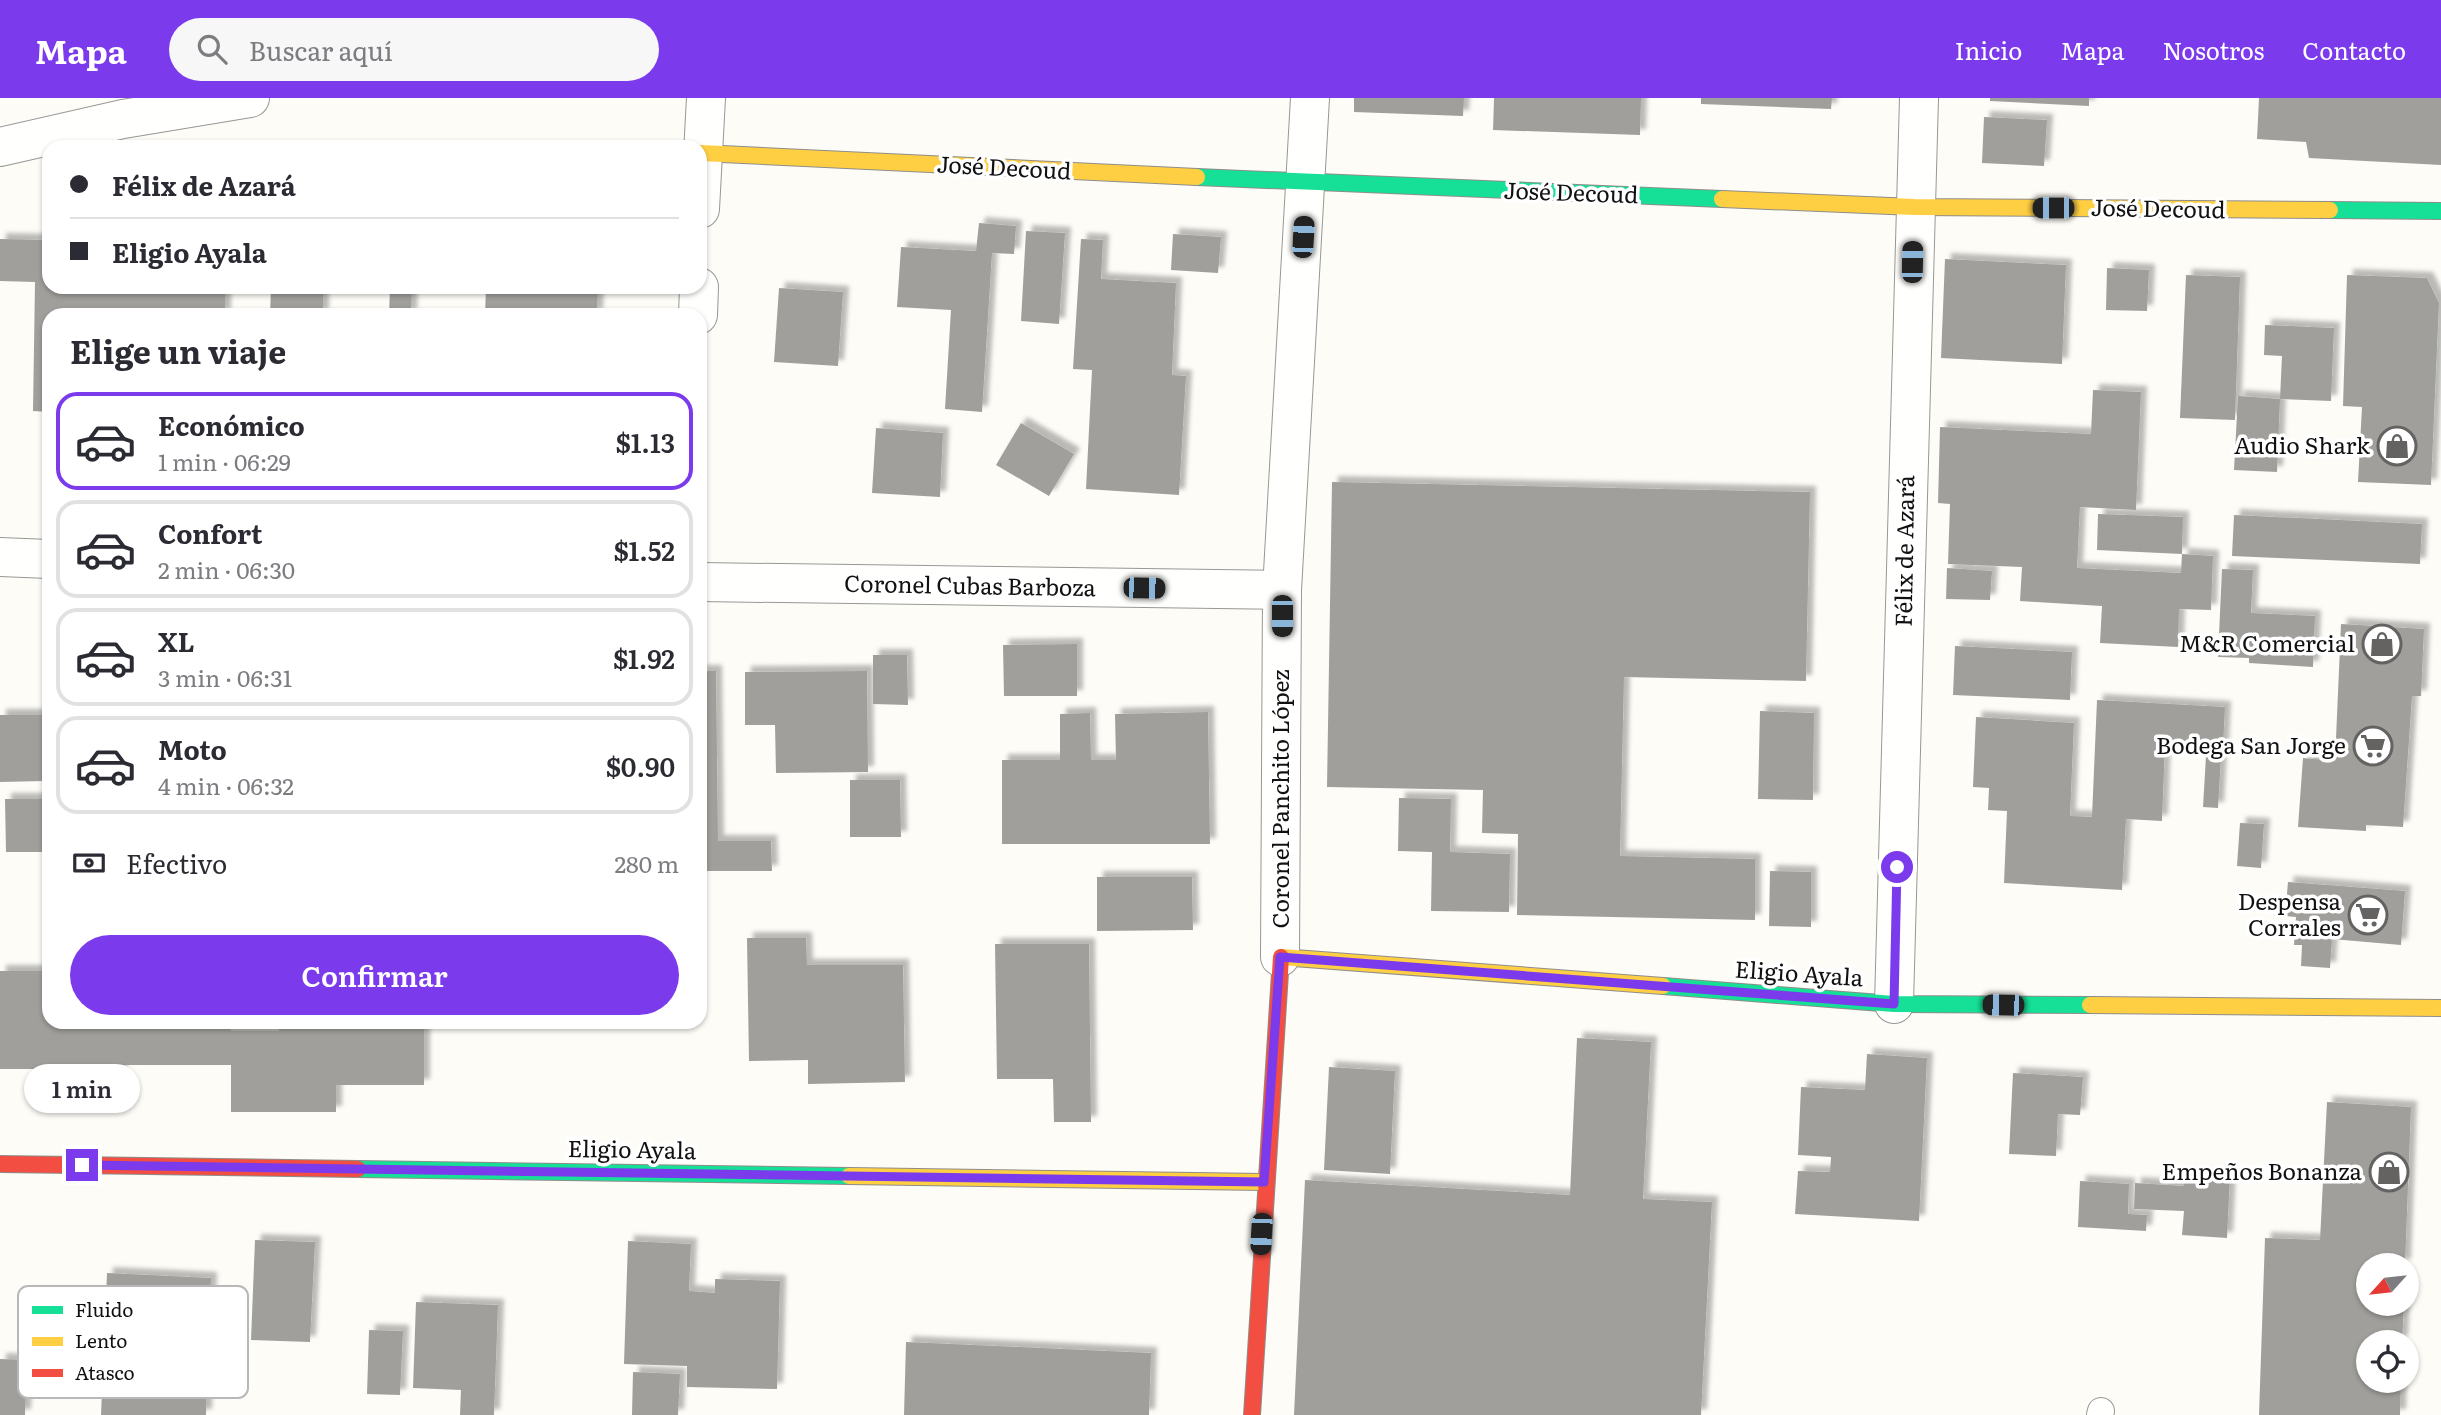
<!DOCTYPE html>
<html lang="es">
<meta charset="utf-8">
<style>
:root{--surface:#fff;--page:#f7f7f7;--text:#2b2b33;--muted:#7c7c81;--line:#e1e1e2;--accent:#7c3aed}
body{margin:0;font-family:Literata,serif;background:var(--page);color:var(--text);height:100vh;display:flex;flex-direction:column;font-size:26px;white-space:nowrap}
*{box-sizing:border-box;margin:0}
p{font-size:23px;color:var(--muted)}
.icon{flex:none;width:38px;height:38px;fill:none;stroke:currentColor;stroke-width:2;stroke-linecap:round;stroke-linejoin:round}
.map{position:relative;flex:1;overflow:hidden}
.details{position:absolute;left:42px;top:210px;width:665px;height:721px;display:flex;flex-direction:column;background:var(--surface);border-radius:21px;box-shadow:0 2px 5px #0004}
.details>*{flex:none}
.banner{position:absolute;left:42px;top:42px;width:665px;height:154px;border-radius:21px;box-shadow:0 2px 5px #0004;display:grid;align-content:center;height:154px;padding:0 28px;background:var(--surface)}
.needle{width:46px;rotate:243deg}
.buttons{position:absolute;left:2356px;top:1155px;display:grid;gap:14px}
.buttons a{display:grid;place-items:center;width:63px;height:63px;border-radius:50%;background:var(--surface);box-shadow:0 2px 5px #0004;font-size:35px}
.end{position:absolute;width:32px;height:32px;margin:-16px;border:9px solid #7c3aed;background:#fff;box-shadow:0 0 0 4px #fff}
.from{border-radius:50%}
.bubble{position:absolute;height:49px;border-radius:24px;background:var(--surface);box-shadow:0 2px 5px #0004;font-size:23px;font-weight:600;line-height:49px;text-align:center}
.car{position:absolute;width:21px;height:42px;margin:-21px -10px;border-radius:9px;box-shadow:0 0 5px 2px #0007;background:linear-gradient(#222 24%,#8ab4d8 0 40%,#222 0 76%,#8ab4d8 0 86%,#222 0)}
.banner b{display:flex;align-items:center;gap:24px;height:66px;font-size:26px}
.banner b+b{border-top:2px solid var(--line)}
.banner i{width:18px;height:18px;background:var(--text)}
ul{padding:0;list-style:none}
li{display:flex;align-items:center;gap:21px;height:98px;margin:0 14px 10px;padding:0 14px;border:4px solid var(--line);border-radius:21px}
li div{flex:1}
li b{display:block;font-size:26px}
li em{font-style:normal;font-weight:600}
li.active{border-color:var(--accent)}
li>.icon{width:63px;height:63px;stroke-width:1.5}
h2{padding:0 28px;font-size:32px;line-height:84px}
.pay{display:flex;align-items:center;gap:18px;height:77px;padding:0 28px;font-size:26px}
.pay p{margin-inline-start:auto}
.primary-button{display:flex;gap:14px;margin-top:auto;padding:14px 28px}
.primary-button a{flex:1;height:80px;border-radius:42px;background:var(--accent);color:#fff;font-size:28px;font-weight:600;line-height:80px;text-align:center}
header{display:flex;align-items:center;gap:42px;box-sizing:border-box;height:98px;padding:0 35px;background:var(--accent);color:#fff}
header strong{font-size:33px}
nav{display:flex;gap:38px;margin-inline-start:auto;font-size:24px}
.search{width:490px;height:63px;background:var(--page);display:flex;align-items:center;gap:18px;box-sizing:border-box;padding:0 24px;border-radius:38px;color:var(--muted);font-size:26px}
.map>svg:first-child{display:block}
</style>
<header>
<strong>Mapa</strong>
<div class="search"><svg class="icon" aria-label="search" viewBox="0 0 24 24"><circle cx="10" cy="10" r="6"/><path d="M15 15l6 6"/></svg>Buscar aquí</div>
<nav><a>Inicio</a><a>Mapa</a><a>Nosotros</a><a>Contacto</a></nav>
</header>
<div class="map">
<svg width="2441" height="1317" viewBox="0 0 2441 1317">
<defs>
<filter id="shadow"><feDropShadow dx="6" dy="-6" stdDeviation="2" flood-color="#0004"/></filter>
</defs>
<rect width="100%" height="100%" fill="#fdfcf7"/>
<g fill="#a19f9c" filter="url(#shadow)">
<polygon points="1354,0 1464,0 1463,18 1354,14"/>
<polygon points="1494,0 1641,0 1640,37 1493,32"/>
<polygon points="1701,0 1832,0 1831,11 1701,6"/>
<polygon points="1990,0 2089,0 2089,8 1990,3"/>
<polygon points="2259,0 2441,0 2441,67 2309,60 2306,44 2257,41"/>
<polygon points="1984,19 2047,22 2044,68 1982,65"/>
<polygon points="979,125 1016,128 1014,156 992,155 982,314 945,311 951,212 897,209 901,149 976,153"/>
<polygon points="1026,133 1065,135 1059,226 1021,223"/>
<polygon points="1173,136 1221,139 1218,175 1171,172"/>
<polygon points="0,141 49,142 49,189 225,189 225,217 49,217 49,314 33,313 35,184 0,183"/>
<polygon points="1081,141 1103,142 1101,181 1176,185 1172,277 1186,278 1179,397 1086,391 1092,272 1073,271"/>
<polygon points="1945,161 2066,167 2062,266 1941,260"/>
<polygon points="2107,170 2149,172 2147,213 2106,212"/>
<polygon points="2186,177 2240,179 2235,322 2180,320"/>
<polygon points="2347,177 2427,180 2439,205 2431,387 2358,384 2362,309 2343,308"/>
<polygon points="271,189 323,189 323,217 270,217"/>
<polygon points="390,189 412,189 411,217 389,217"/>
<polygon points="486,189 598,189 597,217 485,217"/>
<polygon points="779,190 843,194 838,268 774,264"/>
<polygon points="2265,227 2334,230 2331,303 2280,301 2282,258 2264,257"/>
<polygon points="2093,292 2141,294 2136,412 2080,409 2077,470 2181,475 2182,456 2213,458 2211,512 2179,511 2178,549 2100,545 2102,508 2020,503 2022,469 1948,466 1950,406 1938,405 1940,329 2091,336"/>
<polygon points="2238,298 2280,301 2277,374 2234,372"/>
<polygon points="1021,325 1074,356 1049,398 996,367"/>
<polygon points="876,330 943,335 940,399 872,395"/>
<polygon points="1332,384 1810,394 1806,583 1624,579 1620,758 1755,761 1755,822 1517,817 1518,736 1482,735 1483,692 1327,689"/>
<polygon points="2098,416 2183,419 2182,456 2097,452"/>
<polygon points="2234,417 2422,426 2420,466 2232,458"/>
<polygon points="1947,470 1992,473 1990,502 1946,501"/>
<polygon points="2222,471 2253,472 2251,515 2315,518 2313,569 2249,565 2249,560 2218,559"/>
<polygon points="2341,526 2424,531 2421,598 2412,598 2403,729 2366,727 2366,733 2298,729 2303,660 2335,663"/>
<polygon points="1077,546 1077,598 1004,598 1003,547"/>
<polygon points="1955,548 2072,554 2070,602 1953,597"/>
<polygon points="43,557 49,557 49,644 44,644 44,683 0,684 0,617 43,617"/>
<polygon points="873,557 907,557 908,607 873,606"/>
<polygon points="700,573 716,573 718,743 771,743 772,773 700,773"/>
<polygon points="867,573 868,674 776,675 775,627 745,627 745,574"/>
<polygon points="2097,602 2225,609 2223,649 2165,646 2162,723 2126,721 2122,792 2004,785 2007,713 1988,712 1989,690 1973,689 1976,619 2074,625 2070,718 2092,719"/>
<polygon points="1760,613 1814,615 1813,702 1758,701"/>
<polygon points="1208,614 1210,746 1002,746 1002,662 1060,662 1060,616 1090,615 1091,662 1116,662 1115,616"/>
<polygon points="2206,658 2221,659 2218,710 2203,709"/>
<polygon points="850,682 900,682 901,739 850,739"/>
<polygon points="1399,700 1451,701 1450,754 1510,756 1509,814 1431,813 1432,754 1398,753"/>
<polygon points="5,701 45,701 46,754 6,754"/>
<polygon points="2240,725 2264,726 2261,770 2237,768"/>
<polygon points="1770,773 1811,774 1811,829 1769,828"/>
<polygon points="1097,779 1192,779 1193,832 1097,833"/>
<polygon points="2288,784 2405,793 2401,847 2332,841 2330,870 2301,868 2302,847 2294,847 2296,819 2285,818"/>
<polygon points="747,840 806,840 807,867 903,867 905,984 808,986 808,962 749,963"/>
<polygon points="995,846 1089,846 1091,1024 1054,1024 1053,981 997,981"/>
<polygon points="0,873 49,873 49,924 231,924 231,933 279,933 279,924 424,924 424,987 336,987 336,1014 231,1014 231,967 120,967 120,985 47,985 47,971 0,971"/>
<polygon points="1577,940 1651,944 1643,1101 1712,1104 1701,1317 1294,1317 1305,1082 1570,1097"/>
<polygon points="1867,956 1927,960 1919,1123 1795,1116 1798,1073 1830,1074 1831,1059 1798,1057 1801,989 1865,992"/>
<polygon points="1329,969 1395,973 1390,1076 1324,1072"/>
<polygon points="2013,975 2083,979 2080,1017 2058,1016 2056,1058 2009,1056"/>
<polygon points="2327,1004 2411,1009 2405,1167 2368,1167 2368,1206 2404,1206 2402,1244 2368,1244 2368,1283 2401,1283 2400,1317 2259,1317 2265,1140 2320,1142"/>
<polygon points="2185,1076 2230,1078 2227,1140 2182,1137 2184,1113 2134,1111 2135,1085 2184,1088"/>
<polygon points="2080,1083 2129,1086 2128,1116 2147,1117 2146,1133 2078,1129"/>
<polygon points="255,1142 315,1144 310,1244 251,1242"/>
<polygon points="628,1143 691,1146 689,1193 715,1195 715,1181 780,1183 777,1291 687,1289 687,1268 624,1266"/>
<polygon points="107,1175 211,1180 206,1317 101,1317"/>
<polygon points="416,1204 498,1207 494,1317 460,1317 461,1292 413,1290"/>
<polygon points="369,1232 403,1233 400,1297 367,1296"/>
<polygon points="906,1244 1151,1255 1149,1317 904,1317"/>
<polygon points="0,1261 27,1262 25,1317 0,1317"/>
<polygon points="633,1274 680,1276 678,1317 632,1317"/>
</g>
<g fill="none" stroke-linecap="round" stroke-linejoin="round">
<defs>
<polyline id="lane" points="2100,1317 2101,1313"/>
<g id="street">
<polyline points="0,49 123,21 250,0"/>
<polyline points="700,111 706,0"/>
<polyline points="698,217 699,189"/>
<polyline points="0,459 49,461"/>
<polyline points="700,484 1282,492"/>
<polyline points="1280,859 1282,492 1310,0"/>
<polyline points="1894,906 1919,0"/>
</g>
<g id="fast">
<polyline points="1197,79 1722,101"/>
<polyline points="2330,112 2441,113"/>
<polyline points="1663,888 1894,906 2090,907"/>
<polyline points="358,1071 849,1078"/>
</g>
<g id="slow">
<polyline points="701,55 1197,79"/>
<polyline points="1722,101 1914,109 2330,112"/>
<polyline points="1281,859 1663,888"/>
<polyline points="2090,907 2441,910"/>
<polyline points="849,1078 1264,1084"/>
</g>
<g id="jam">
<polyline points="0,1066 358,1071"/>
<polyline points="1252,1317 1281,859"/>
</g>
</defs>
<use href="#lane" stroke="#979795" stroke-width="28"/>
<use href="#street" stroke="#979795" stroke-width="40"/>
<use href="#fast" stroke="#8e8d8b" stroke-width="18"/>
<use href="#slow" stroke="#8e8d8b" stroke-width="18"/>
<use href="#jam" stroke="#8e8d8b" stroke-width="18"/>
<use href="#lane" stroke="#fffffe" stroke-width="26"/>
<use href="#street" stroke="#fffffe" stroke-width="38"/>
<use href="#fast" stroke="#16e098" stroke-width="16"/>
<use href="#slow" stroke="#ffcf43" stroke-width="16"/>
<use href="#jam" stroke="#f24e42" stroke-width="16"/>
</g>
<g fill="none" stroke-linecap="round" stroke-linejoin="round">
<polyline stroke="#7c3aed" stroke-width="9" points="82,1067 1264,1084 1280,859 1894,906 1897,769"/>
</g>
<defs>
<symbol id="shop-ring" viewBox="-11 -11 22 22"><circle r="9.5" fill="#fff" stroke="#646362" stroke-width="1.5"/><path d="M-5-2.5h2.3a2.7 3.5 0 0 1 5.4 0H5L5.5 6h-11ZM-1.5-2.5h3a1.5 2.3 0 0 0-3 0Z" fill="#646362"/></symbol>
<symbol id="supermarket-ring" viewBox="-11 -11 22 22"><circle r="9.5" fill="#fff" stroke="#646362" stroke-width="1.5"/><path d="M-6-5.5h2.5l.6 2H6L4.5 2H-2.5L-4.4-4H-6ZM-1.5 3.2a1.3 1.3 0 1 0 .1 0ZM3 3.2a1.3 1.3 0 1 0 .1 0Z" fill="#646362"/></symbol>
</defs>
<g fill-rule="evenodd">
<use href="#shop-ring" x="2375" y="326" width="44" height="44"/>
<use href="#shop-ring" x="2360" y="524" width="44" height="44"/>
<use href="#supermarket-ring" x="2351" y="626" width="44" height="44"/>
<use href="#supermarket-ring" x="2346" y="795" width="44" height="44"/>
<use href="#shop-ring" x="2367" y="1052" width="44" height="44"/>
</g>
<g text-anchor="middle" stroke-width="7" stroke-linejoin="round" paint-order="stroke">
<g font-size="23" fill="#111" stroke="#fff">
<text transform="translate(1004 70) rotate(3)" y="8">José Decoud</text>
<text transform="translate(1571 95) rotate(2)" y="8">José Decoud</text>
<text transform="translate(2158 111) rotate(1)" y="8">José Decoud</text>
<text transform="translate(1905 453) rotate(-89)" y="8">Félix de Azará</text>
<text transform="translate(970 488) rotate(1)" y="8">Coronel Cubas Barboza</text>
<text transform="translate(1281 701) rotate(-90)" y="8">Coronel Panchito López</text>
<text transform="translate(1799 876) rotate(4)" y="8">Eligio Ayala</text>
<text transform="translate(632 1052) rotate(1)" y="8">Eligio Ayala</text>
</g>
<g font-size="23" fill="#111" stroke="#fff" text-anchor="end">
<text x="2370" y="356">Audio Shark</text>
<text x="2355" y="554">M&amp;R Comercial</text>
<text x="2346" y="656">Bodega San Jorge</text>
<text x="2341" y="812">Despensa<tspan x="2341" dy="26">Corrales</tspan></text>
<text x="2362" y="1082">Empeños Bonanza</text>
</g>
</g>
<rect x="18" y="1188" width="230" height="112" rx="10" fill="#fff" stroke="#b8b8b8" stroke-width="2"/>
<rect x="32" y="1208" width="31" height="8" fill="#16e098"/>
<rect x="32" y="1239" width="31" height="9" fill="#ffcf43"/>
<rect x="32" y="1271" width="31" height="8" fill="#f24e42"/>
<g font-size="19" fill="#111">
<text x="75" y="1219">Fluido</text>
<text x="75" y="1250">Lento</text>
<text x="75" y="1282">Atasco</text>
</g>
</svg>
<div class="buttons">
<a><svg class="needle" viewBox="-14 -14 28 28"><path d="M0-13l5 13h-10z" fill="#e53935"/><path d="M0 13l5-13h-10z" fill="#7c7c81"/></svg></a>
<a><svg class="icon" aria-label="locate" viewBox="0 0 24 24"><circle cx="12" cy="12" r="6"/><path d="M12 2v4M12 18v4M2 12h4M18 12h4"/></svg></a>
</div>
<i class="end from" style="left:1897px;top:769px"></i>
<i class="end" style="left:82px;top:1067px"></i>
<div class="bubble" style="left:24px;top:966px;width:116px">1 min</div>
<i class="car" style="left:2053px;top:110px;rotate:270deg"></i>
<i class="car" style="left:1303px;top:139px;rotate:3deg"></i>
<i class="car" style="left:1912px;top:164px;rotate:1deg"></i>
<i class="car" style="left:1144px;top:490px;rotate:91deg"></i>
<i class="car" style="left:1282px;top:518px;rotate:180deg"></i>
<i class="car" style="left:2003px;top:907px;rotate:271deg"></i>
<i class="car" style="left:1261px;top:1136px;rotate:183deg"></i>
<div class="banner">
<b><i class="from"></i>Félix de Azará</b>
<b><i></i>Eligio Ayala</b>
</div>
<section class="details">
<h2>Elige un viaje</h2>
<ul>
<li class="active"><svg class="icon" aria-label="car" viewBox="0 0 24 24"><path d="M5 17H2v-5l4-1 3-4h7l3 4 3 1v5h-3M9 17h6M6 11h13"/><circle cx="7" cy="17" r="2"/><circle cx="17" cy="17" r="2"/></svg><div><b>Económico</b><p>1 min · 06:29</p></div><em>$1.13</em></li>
<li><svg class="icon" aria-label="car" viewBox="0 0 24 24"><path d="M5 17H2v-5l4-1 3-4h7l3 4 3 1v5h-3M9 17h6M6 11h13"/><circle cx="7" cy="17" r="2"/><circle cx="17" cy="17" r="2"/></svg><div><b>Confort</b><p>2 min · 06:30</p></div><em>$1.52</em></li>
<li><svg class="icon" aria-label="car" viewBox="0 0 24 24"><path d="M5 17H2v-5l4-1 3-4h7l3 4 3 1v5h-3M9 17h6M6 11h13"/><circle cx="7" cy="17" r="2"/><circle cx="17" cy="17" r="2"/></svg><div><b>XL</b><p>3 min · 06:31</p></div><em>$1.92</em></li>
<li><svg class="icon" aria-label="car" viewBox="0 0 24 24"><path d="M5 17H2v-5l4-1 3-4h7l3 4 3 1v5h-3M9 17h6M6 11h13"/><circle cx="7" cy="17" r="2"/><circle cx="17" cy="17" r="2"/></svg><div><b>Moto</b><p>4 min · 06:32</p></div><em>$0.90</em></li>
</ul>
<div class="pay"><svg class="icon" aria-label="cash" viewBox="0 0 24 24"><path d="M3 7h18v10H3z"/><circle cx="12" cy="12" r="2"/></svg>Efectivo<p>280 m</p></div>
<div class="primary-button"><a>Confirmar</a></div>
</section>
</div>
